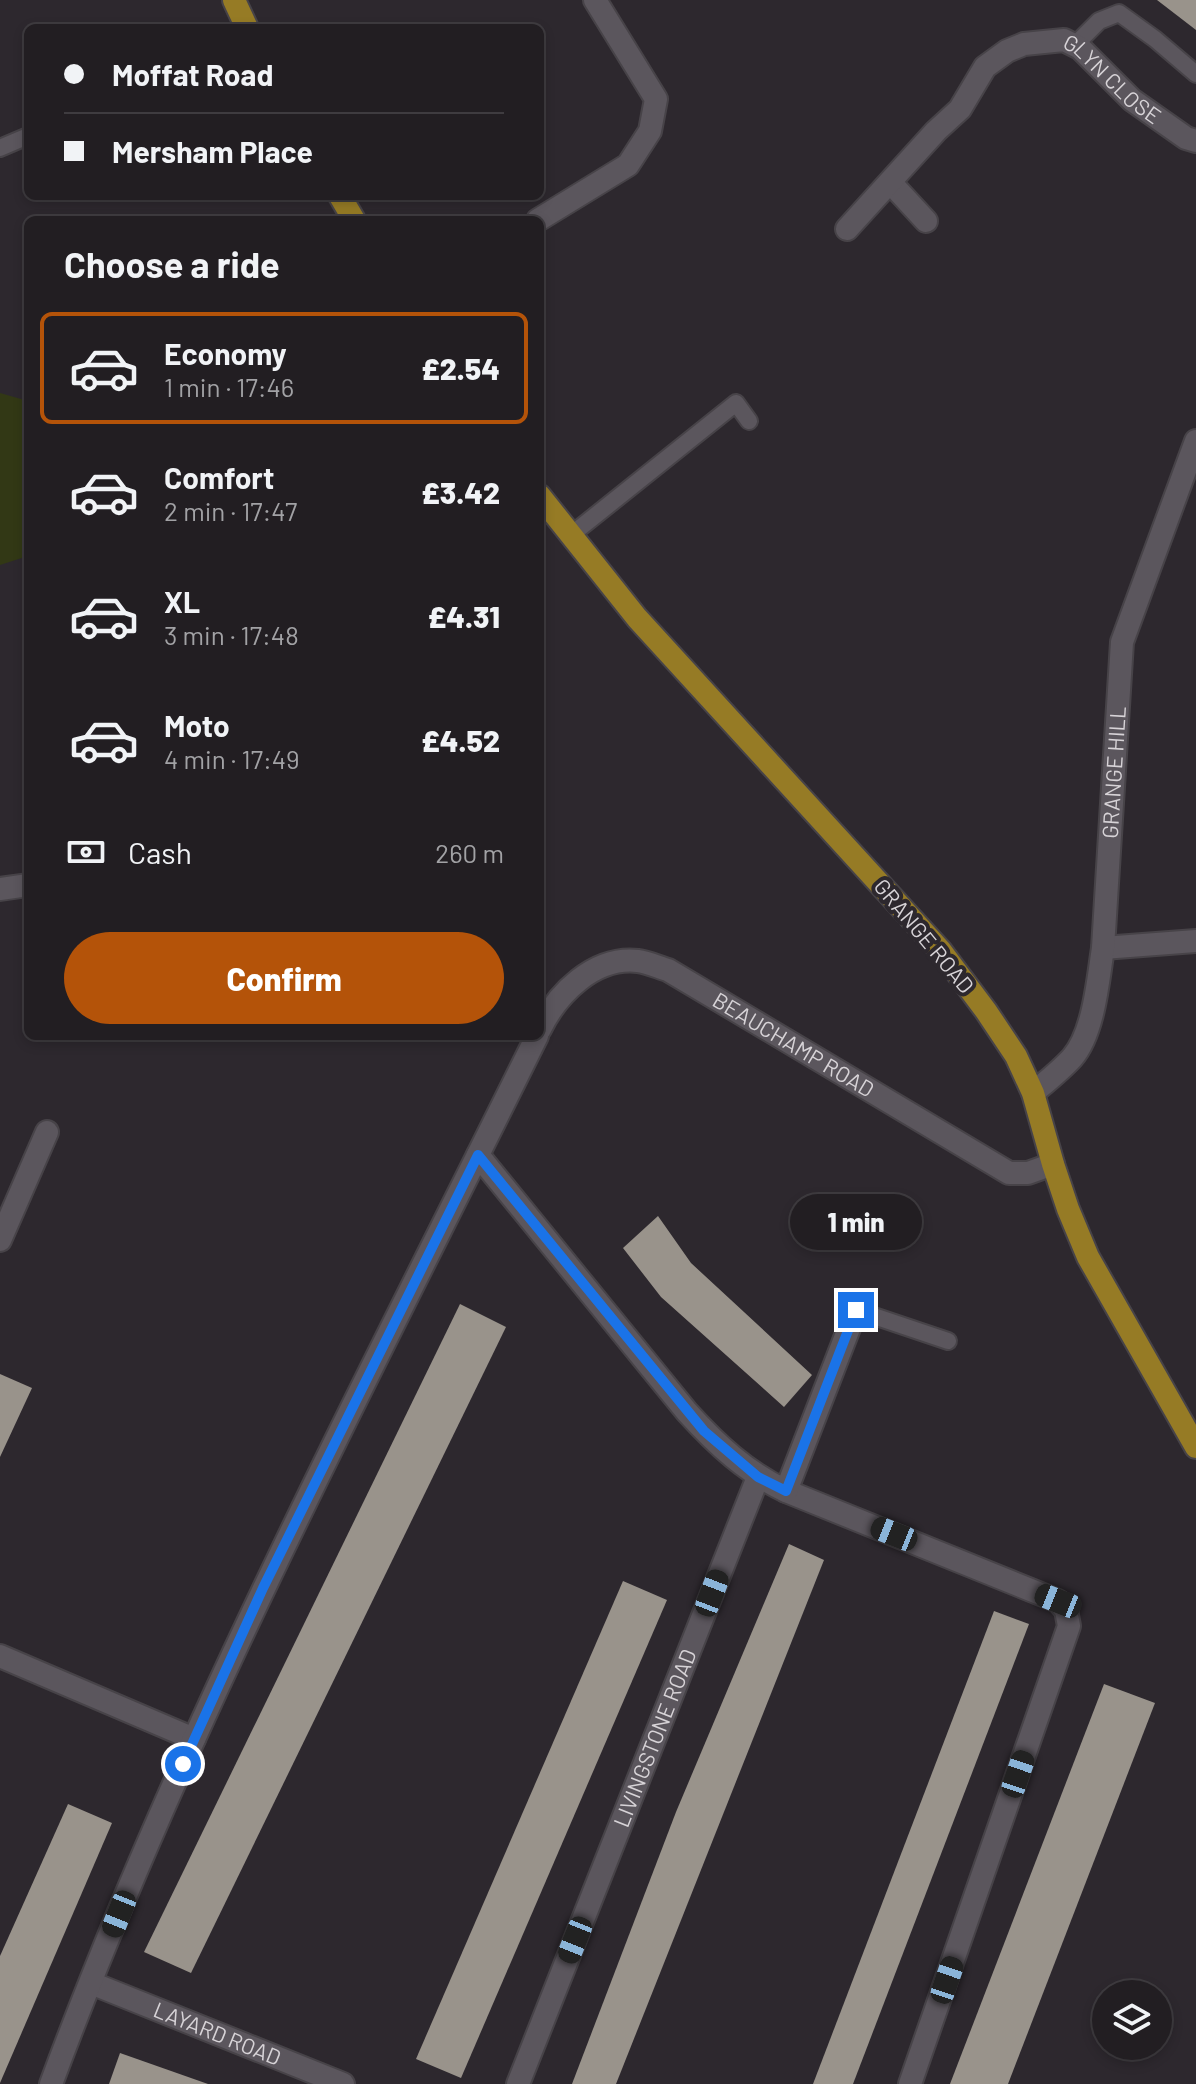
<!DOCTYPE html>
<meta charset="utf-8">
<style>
:root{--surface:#221e22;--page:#2a272a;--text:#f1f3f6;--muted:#a2a2a5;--line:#3f3c40;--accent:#b45309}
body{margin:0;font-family:Barlow,sans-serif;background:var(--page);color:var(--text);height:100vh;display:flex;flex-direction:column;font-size:30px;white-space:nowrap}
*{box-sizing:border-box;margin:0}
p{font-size:26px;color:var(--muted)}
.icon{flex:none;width:44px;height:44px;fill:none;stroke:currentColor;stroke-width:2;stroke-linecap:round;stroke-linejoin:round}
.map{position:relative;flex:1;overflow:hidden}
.details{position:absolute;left:24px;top:216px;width:520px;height:824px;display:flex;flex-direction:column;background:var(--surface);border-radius:12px;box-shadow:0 4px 12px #0003,0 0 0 2px var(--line)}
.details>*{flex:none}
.top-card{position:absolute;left:24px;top:24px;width:520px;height:176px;border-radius:12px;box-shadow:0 4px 12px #0003,0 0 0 2px var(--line);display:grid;align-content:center;height:176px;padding:0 40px;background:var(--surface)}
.buttons{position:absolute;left:1092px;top:1980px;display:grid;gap:16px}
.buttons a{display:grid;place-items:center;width:80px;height:80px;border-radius:50%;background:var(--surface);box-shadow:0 4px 12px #0003,0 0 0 2px var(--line);font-size:40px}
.end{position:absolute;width:36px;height:36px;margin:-18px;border:10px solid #1a73e8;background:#fff;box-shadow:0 0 0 4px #fff}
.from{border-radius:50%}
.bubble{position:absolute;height:56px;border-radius:28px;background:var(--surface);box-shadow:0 4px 12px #0003,0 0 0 2px var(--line);font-size:26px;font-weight:800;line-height:56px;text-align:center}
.car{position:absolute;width:24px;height:48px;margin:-24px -12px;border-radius:10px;box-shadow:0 0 6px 2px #0007;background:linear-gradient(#222 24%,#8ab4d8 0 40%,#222 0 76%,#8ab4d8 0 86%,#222 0)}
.top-card b{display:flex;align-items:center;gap:28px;height:76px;font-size:30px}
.top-card b+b{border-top:2px solid var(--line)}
.top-card i{width:20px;height:20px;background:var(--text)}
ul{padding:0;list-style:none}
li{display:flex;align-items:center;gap:24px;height:112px;margin:0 16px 12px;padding:0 24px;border:4px solid transparent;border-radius:12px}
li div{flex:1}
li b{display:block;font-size:30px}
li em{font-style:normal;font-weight:800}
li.on{border-color:var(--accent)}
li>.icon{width:72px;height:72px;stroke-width:1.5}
h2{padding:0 40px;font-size:36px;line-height:96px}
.pay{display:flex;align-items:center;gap:20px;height:88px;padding:0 40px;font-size:30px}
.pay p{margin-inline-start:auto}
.button{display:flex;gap:16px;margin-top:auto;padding:16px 40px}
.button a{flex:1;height:92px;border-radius:48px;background:var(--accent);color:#fff;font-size:32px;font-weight:800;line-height:92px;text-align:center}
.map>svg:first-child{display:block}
</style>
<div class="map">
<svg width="1196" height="2084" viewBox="0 0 1196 2084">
<rect width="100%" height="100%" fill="#2d282e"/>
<polygon fill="#323815" points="0,393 28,401 28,556 0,565"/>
<g fill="#99938b">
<polygon points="1157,0 1196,0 1196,30"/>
<polygon points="658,1216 691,1263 812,1375 784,1407 661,1297 623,1248"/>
<polygon points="460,1304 506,1327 191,1973 144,1952"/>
<polygon points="0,1374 32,1388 0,1457"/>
<polygon points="789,1544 824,1560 616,2084 572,2084 676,1812"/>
<polygon points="623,1581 667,1600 461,2078 416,2059"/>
<polygon points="994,1611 1029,1624 853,2084 813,2084"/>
<polygon points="1104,1684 1155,1703 1008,2084 950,2084"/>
<polygon points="68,1804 112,1823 0,2083 0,1956"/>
<polygon points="120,2053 208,2084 109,2084"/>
</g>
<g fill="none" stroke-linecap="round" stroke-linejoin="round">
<defs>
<g id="service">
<polyline points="1075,45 1099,21 1119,13 1155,39 1196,74"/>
<polyline points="0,148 28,136"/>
<polyline points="571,535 736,403 749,421"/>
<polyline points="856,1310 948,1341"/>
</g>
<g id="minor">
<polyline points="890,182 926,221"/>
<polyline points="538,220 628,165 650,131 656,99 595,0"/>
<path id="s1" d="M847,229L936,131L960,109L985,67L1007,51L1024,44L1064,40L1080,48L1132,100L1186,138L1196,141"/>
<polyline points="0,889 28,885"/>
<polyline points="1103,948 1196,941"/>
<path id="s2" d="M540,1029C557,994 594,956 638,961C647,962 658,967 668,970L1009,1173H1028L1053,1164"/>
<path id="s3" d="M1033,1093C1046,1082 1060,1071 1072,1058C1094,1033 1098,980 1103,948L1122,642L1196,441"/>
<path d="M478,1155L687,1412C717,1445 746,1472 786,1491L1058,1601L1066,1610L1069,1626L910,2084"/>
<polyline points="0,1240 47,1132"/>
<polyline points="786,1491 856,1310"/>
<polyline points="0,1656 194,1739"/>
<path id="s4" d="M91,1983L343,2084"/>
<path d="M51,2084C185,1723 367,1381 537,1036"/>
<path id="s5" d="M518,2084L758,1477"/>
</g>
<g id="primary">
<polyline points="234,0 247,28"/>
<polyline points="340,196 354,220"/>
<polyline points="540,496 637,618 941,951 986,1011 1016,1056 1033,1093 1053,1164 1068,1209 1088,1257 1196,1447"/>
</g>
</defs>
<use href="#service" stroke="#474348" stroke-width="20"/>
<use href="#minor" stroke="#474348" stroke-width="26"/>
<use href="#primary" stroke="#474348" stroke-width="26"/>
<use href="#service" stroke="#5b565d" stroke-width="16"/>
<use href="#minor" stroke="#5b565d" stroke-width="22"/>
<use href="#primary" stroke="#967b25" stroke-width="22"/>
</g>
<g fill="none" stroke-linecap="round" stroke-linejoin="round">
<polyline stroke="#1a73e8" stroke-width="10" points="183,1764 263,1588 478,1155 704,1431 758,1477 786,1491 856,1310"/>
</g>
<g text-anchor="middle" stroke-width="8" stroke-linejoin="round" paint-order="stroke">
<g font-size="22" fill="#d7d3d7" stroke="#2d282e">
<text dy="8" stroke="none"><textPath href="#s1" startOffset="362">GLYN CLOSE</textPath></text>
<text dy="8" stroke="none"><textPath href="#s3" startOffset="344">GRANGE HILL</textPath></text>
<text transform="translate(924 936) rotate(50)" y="8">GRANGE ROAD</text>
<text dy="8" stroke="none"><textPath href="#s2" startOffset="304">BEAUCHAMP ROAD</textPath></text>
<text dy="8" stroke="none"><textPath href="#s5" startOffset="372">LIVINGSTONE ROAD</textPath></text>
<text dy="8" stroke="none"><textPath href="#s4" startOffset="136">LAYARD ROAD</textPath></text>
</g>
</g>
</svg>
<div class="buttons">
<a><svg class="icon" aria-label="layers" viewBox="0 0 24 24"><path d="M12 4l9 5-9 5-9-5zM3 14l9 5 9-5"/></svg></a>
</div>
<i class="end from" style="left:183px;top:1764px"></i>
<i class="end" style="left:856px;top:1310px"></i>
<div class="bubble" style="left:790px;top:1194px;width:132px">1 min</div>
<i class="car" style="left:894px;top:1534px;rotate:292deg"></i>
<i class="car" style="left:712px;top:1593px;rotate:21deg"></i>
<i class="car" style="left:1058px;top:1601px;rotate:292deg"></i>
<i class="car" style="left:1018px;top:1774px;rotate:19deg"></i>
<i class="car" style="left:119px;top:1914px;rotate:202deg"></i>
<i class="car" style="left:575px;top:1940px;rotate:202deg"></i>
<i class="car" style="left:947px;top:1980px;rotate:19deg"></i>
<div class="top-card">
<b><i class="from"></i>Moffat Road</b>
<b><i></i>Mersham Place</b>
</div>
<section class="details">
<h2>Choose a ride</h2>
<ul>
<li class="on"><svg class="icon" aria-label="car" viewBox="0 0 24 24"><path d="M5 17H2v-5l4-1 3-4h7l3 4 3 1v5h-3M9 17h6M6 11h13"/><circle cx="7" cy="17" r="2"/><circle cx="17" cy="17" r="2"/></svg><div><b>Economy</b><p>1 min · 17:46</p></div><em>£2.54</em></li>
<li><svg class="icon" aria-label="car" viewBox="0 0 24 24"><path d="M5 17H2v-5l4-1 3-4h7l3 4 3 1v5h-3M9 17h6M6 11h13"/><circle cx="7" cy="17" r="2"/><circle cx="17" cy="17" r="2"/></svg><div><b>Comfort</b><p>2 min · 17:47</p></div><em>£3.42</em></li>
<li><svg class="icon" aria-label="car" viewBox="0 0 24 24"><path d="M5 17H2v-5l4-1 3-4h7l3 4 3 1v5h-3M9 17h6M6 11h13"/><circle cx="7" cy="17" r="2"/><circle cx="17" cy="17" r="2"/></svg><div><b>XL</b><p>3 min · 17:48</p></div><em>£4.31</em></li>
<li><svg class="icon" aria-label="car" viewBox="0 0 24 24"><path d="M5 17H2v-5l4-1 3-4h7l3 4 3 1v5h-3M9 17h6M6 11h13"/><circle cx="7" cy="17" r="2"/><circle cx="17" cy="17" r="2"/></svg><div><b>Moto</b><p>4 min · 17:49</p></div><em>£4.52</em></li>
</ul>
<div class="pay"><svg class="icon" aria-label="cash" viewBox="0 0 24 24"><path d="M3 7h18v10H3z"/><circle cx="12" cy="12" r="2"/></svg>Cash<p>260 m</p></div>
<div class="button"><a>Confirm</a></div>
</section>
</div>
